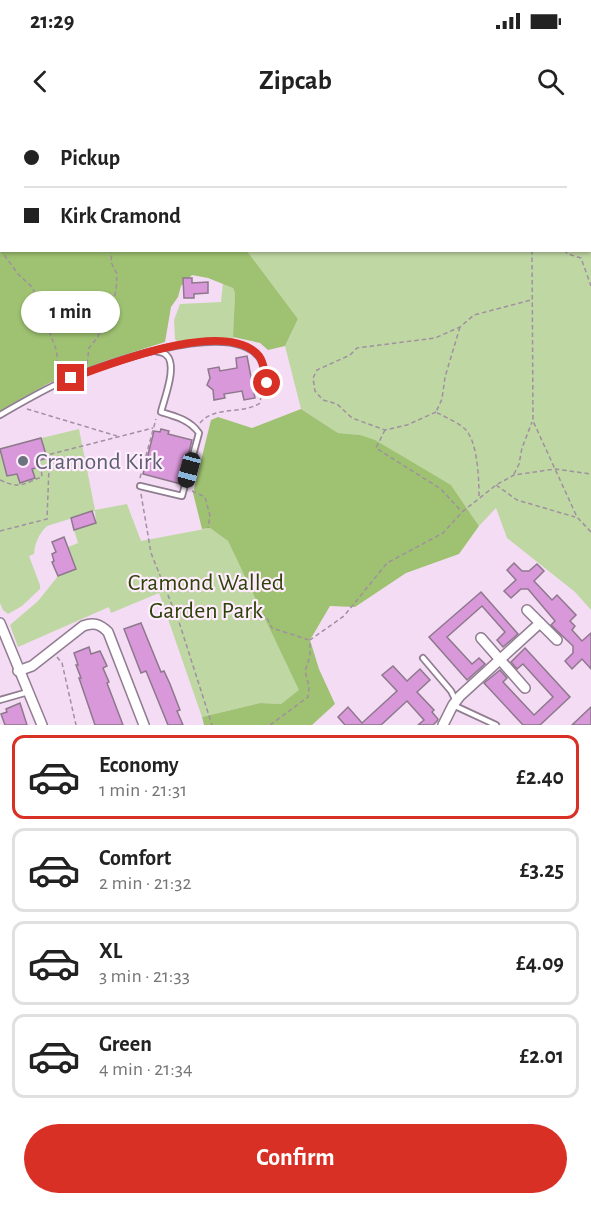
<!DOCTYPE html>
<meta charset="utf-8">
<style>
:root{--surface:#fff;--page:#f6f6f6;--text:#222;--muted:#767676;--line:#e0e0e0;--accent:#d93025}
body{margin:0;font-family:"Alegreya Sans",sans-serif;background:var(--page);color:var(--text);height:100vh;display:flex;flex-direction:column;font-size:22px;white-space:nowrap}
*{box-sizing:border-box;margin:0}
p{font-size:20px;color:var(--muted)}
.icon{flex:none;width:33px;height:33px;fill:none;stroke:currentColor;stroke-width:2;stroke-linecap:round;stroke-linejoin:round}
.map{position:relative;height:605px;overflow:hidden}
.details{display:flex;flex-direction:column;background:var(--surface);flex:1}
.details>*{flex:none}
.top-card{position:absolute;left:0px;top:0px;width:591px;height:132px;box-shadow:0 2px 4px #0004;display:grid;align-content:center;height:132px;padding:0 24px;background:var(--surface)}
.end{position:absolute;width:27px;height:27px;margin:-14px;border:8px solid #d93025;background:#fff;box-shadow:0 0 0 3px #fff}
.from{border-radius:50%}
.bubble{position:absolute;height:42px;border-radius:21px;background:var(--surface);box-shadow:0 2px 4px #0004;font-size:20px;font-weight:700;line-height:42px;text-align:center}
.car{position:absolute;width:18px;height:36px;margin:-18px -9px;border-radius:8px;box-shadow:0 0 4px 2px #0007;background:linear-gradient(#222 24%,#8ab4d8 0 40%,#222 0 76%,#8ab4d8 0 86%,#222 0)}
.top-card b{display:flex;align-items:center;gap:21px;height:57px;font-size:22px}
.top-card b+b{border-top:2px solid var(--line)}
.top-card i{width:15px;height:15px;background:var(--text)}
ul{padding:10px 0 0;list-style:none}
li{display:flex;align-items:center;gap:18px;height:84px;margin:0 12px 9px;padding:0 12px;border:3px solid var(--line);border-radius:12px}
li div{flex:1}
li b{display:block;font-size:22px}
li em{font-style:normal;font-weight:700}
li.current{border-color:var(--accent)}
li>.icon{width:54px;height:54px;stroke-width:1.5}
.button{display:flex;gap:12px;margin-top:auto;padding:12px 24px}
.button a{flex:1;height:69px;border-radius:36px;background:var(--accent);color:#fff;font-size:24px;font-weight:700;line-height:69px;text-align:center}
.status{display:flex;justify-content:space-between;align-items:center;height:42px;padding:0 30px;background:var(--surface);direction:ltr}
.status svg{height:16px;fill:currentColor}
header{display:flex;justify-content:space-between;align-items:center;height:78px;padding:0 24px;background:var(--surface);font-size:27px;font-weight:700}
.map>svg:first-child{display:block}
</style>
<div class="status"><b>21:29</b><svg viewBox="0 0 49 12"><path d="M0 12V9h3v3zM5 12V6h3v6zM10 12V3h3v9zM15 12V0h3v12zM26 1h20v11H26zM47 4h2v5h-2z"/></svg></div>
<header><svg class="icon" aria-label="back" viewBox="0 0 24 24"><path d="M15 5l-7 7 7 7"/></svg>Zipcab<svg class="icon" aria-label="search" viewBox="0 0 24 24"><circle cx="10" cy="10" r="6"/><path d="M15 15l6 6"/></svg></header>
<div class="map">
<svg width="591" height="605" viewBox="0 0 591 605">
<rect width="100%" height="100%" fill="#f4ddf4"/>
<g fill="#bfd7a3">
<polygon points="590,87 591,87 591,490 575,472 507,418 496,388 479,406 451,365 360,315 338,313 301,289 285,226 298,199 247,131 590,130"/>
<polygon points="223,163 233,168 235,173 233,221 214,218 177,221 175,219 174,200 180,184 221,182"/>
<path d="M79,309L95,390L127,384L141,421L210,408L228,421L300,570L281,584L260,583L202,597L159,473L111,493L109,487L18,527L10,505L38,481L58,456L76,449L68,427L78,423L74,410L82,408L80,399L96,403L95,391L47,406C39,414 35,422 34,434L29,436L40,465V469L22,486L8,494L3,490L0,483V328Z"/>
</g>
<g fill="#9ec271">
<polygon points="0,88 1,88 2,130 247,131 298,199 285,226 268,230 260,223 233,217 235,173 233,168 208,158 192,155 181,166 178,177 171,187 165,222 105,241 49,263 0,291"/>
<polygon points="301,289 338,313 360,315 375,320 451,365 479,406 459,434 406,453 355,487 330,486 310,520 319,549 335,584 312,605 204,605 202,597 260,583 281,584 299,570 228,421 210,408 202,409 193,373 211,300 218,297 252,308"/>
</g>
<polygon fill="#e6dcb7" points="168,0 591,0 591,59 590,2"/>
<polygon fill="#3a9da8" stroke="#3c7f89" stroke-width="1.5" points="464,0 591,0 591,28 590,2"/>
<g fill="#d998d9" stroke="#8d788c" stroke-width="1.5">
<polygon points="183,158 192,158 192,163 208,162 208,173 194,174 194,178 184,178"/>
<polygon points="247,236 255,278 244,280 242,271 224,274 225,278 214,280 213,270 207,265 210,258 208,249 219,247 220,251 237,248 236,238"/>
<polygon points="161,309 169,311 168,314 192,320 181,364 143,354 154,311 160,312"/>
<polygon points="41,318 47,338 37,341 39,347 32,349 35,358 20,363 17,354 7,356 0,329"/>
<polygon points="92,391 96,403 74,410 71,398"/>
<polygon points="64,417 76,449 58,456 52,442 54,441 52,434 56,432 52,422"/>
<polygon points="514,443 522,451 529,451 537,444 544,451 534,461 552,480 557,475 576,495 570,501 575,506 572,510 582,521 591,513 591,549 582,539 572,549 565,541 573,533 573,526 551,505 555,501 528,469 521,469 511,478 504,471 516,460 507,450"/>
<polygon points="481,472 518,514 503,527 497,520 505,512 482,486 447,517 472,544 479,538 485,544 467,560 429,517"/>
<polygon points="141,503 161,552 164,551 170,564 180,590 177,591 183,605 168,605 146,551 141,553 124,509"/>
<polygon points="89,527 91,534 100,531 107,546 103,548 109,562 107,563 123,605 95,605 79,558 81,558 76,545 78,545 74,533"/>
<polygon points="525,528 570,577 540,605 523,605 484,563 500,550 507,558 503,562 534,595 553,577 523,544 517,549 511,542"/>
<polygon points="393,546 407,561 420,549 430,560 417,572 434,590 432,592 438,599 437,601 433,605 418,605 424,600 407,581 381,605 345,605 338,597 348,587 362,603 397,571 382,555"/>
<polygon points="20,583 27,605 5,605 1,594 7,592 6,589"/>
<polygon points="591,587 591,605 572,605"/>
</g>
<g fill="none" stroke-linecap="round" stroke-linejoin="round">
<defs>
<g id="service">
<polyline points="0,85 2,84"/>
<path d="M0,295C19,284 38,273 57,264C95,247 228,197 259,237C264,243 265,255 267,263"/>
<path d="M140,366L182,376L199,313C190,300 175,296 161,292C164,279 179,243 165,234C162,232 158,232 155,231"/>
<polyline points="423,538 451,571 456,581"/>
<polyline points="0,580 28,572"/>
<polyline points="453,585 496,605"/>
</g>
<g id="pedestrian">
<polyline points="149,0 152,2"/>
<polyline points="590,66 591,67"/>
</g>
<g id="minor">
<polyline points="3,2 4,0"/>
<polyline points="0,14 2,9"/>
<polyline points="527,490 557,520"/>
<polyline points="0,503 42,605"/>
<polyline points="481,518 525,568"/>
<path d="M18,551L32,546L83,506C94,502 100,504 108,512L144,605"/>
<polyline points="443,605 453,585 460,576 540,503"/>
</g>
</defs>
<use href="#service" stroke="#917d91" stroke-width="8"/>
<use href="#pedestrian" stroke="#917d91" stroke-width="10"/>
<use href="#minor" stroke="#917d91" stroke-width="12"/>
<g stroke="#a090a0" stroke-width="1.5" stroke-dasharray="4.5 3" stroke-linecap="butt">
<polyline points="590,84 591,84"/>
<polyline points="0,129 18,154 32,167 39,184 57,232 57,255"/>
<polyline points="532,130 533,301 577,397 591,412"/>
<polyline points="564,130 568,134 581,138 591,166"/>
<path d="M460,207L445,257L442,279L436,292C445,297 457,302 465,309C478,322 479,360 479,377"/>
<polyline points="87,244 89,228 98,217 101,205 111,188 116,171 117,154 111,142 112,130"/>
<polyline points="27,289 117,316"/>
<polyline points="436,292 407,305 385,310 352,298 337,284 323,280 315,271 313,258 317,250 350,235 357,228 435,218 460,207 474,195 531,180"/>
<path d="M200,303C215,285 242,295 260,283L262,269"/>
<polyline points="385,310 376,328 441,369 461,391"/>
<polyline points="514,354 519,344 522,328 532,302"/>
<polyline points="140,358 156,299"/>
<path d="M0,360C22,370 23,363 42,357L41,348L49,345L47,335L153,308"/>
<polyline points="496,365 517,380 575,397"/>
<polyline points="192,371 205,377 210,396 208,408"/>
<polyline points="141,374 151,433 180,505 212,605"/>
<polyline points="0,411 47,399 49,347"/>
<polyline points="261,494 267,498 272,508 309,520"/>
<polyline points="57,537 62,543 76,605"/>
<polyline points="270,605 308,577 309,566 305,551 310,536 310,520 344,496 387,443 443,413 462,392 496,365 514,355 555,349 591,354"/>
</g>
<use href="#service" stroke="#fff" stroke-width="4.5"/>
<use href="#pedestrian" stroke="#fff" stroke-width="7"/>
<use href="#minor" stroke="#fff" stroke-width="9"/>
</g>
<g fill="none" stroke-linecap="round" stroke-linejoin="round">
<path stroke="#d93025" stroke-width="8" d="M71,258C110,244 227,197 259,236C264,242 265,255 267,263"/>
</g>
<circle fill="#6b7280" stroke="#ffecfe" stroke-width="2" cx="23" cy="341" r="6"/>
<g text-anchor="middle" stroke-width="4.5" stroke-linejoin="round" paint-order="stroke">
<g font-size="24" fill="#5b616d" stroke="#ffecfe" text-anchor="start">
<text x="35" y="349">Cramond Kirk</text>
</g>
<g font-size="24" fill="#2d4206" stroke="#ffecfe">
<text x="206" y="470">Cramond Walled<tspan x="206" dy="28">Garden Park</tspan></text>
</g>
</g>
</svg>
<i class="end from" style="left:267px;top:263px"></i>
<i class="end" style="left:71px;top:258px"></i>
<div class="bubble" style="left:21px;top:171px;width:99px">1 min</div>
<i class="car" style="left:189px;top:350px;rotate:195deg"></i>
<div class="top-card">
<b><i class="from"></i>Pickup</b>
<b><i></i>Kirk Cramond</b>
</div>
</div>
<section class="details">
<ul>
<li class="current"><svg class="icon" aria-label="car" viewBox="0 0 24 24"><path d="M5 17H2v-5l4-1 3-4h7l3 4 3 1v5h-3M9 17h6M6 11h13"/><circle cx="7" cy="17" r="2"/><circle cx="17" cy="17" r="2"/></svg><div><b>Economy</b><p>1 min · 21:31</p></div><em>£2.40</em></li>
<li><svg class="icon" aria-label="car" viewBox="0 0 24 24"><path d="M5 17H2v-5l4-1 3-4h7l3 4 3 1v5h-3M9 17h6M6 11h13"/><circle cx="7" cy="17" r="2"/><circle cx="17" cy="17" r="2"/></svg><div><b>Comfort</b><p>2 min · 21:32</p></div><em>£3.25</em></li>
<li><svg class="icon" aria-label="car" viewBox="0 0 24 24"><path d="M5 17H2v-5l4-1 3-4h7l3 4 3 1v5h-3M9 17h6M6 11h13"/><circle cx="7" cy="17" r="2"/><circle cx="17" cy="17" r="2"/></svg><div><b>XL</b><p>3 min · 21:33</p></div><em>£4.09</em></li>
<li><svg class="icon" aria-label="car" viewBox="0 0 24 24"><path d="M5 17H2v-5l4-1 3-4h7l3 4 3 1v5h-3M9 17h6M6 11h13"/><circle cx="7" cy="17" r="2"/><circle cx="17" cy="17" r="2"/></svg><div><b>Green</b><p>4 min · 21:34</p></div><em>£2.01</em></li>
</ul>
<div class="button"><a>Confirm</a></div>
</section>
